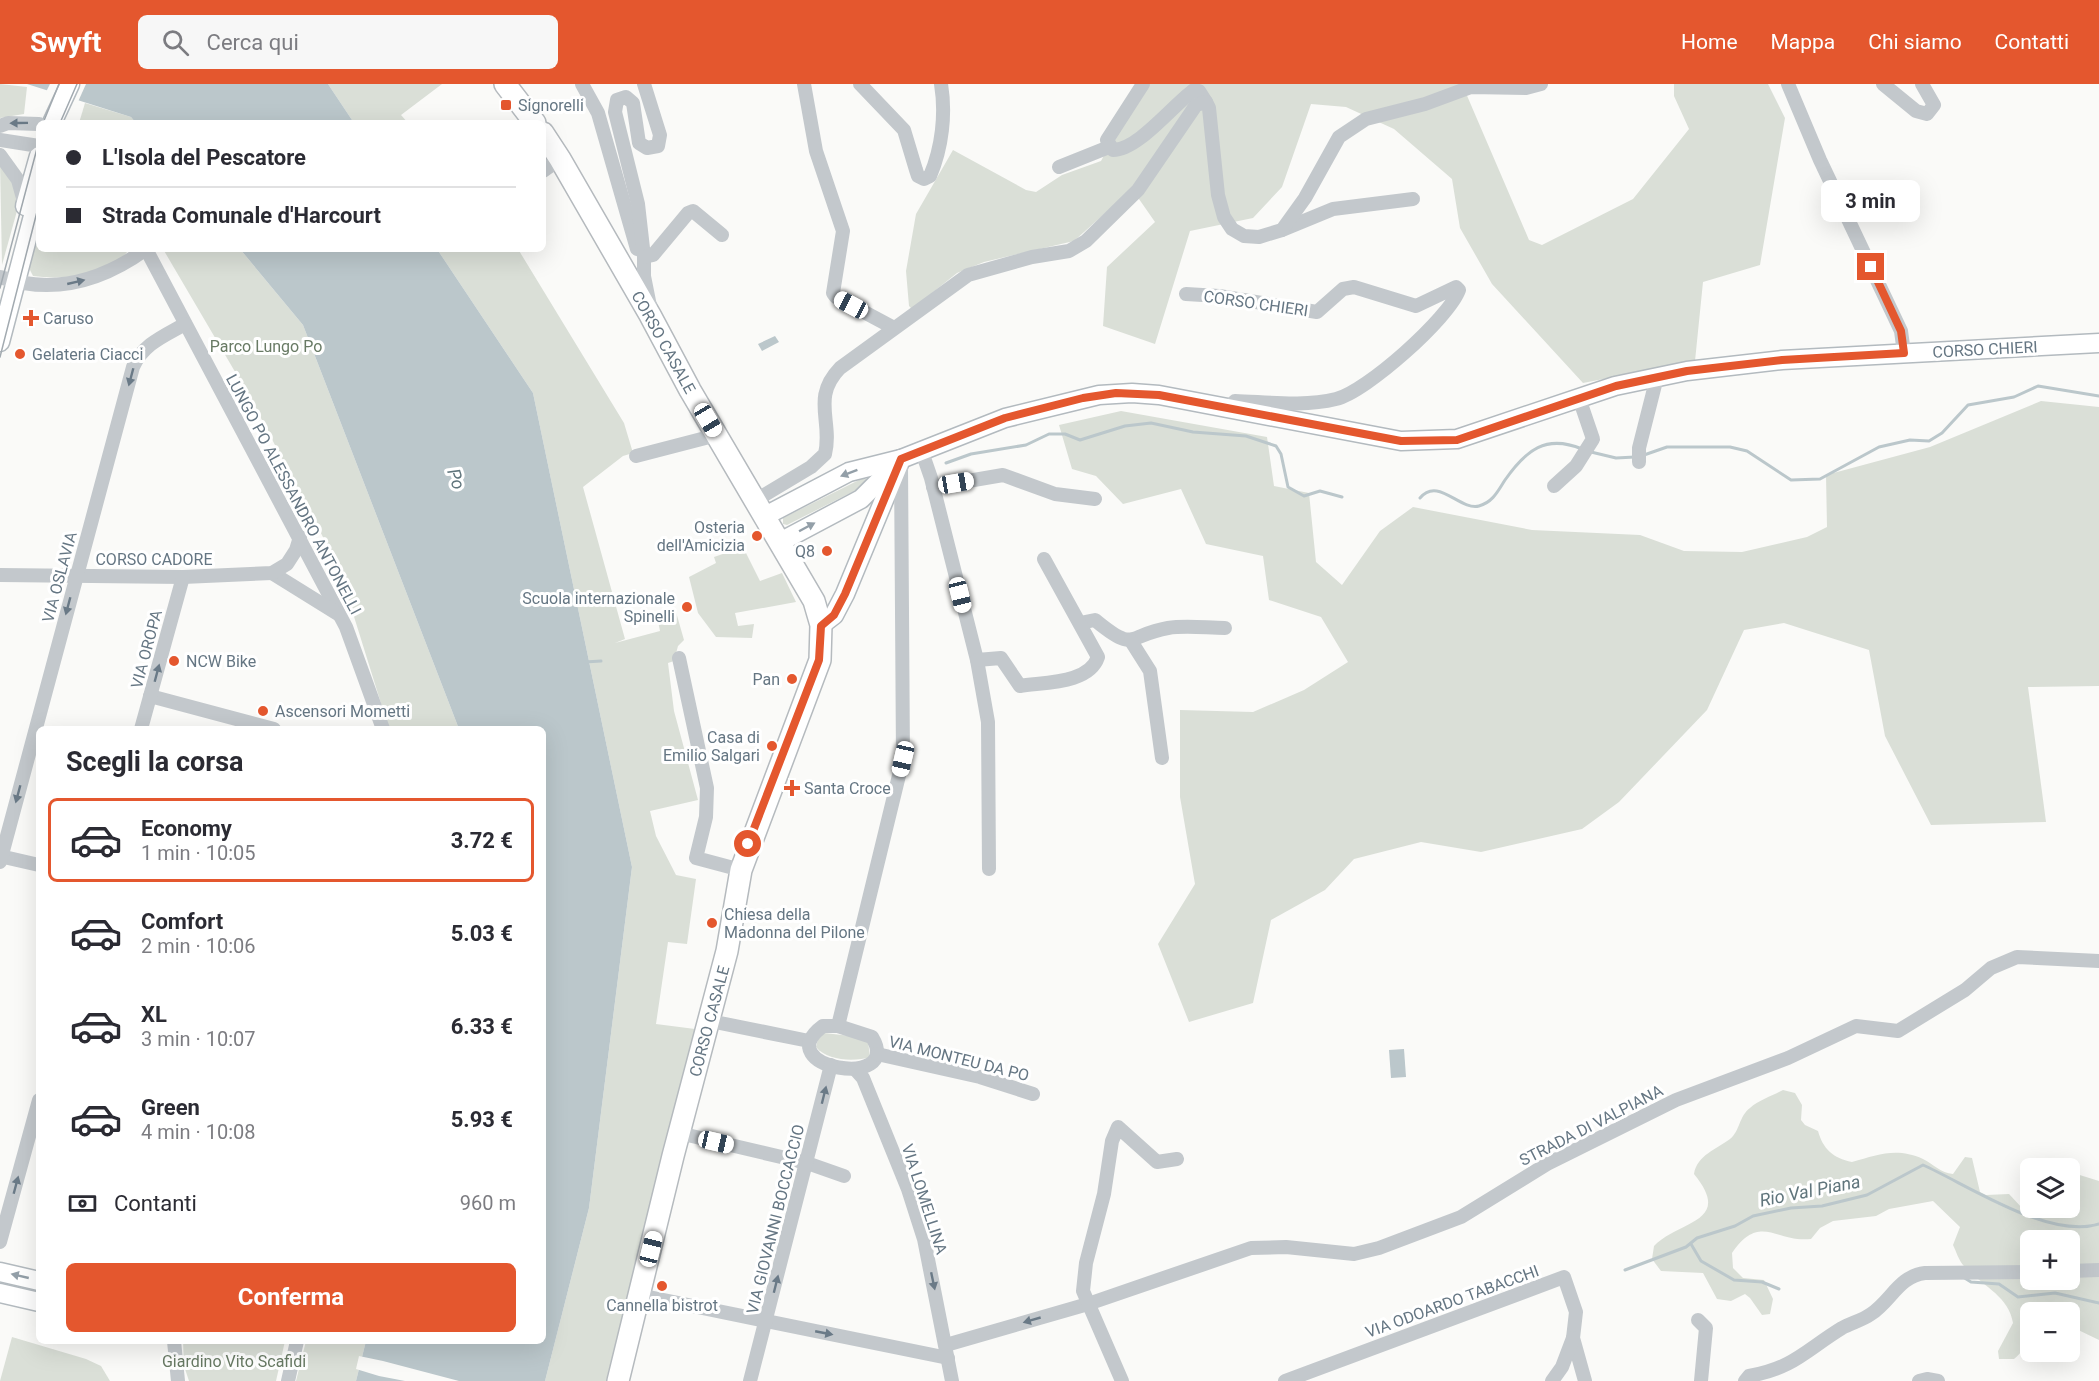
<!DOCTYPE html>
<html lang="it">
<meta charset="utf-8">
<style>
:root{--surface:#fff;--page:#f7f7f7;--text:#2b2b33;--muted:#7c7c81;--line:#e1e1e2;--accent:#e4572e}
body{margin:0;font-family:Roboto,sans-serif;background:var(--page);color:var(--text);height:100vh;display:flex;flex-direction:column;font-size:22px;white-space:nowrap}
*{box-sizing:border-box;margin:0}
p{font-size:20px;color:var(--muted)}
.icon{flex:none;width:33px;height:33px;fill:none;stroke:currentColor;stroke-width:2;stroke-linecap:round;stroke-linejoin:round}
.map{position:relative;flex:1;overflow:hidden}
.drawer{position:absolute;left:36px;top:642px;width:510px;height:618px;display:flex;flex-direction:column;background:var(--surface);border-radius:9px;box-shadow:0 6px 24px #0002}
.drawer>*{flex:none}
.guide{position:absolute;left:36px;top:36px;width:510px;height:132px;border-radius:9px;box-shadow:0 6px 24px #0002;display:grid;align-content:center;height:132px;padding:0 30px;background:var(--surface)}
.buttons{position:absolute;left:2020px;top:1074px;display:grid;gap:12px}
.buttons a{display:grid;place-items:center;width:60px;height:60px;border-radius:9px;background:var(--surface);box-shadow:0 6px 24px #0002;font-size:30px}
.end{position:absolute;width:27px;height:27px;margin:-14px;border:8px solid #e4572e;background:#fff;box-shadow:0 0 0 3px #fff}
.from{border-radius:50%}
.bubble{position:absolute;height:42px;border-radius:9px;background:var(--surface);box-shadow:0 6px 24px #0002;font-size:20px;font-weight:700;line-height:42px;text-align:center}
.car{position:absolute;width:18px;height:36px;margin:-18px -9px;border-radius:8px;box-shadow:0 0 4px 2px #0007;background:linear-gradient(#fff 24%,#345 0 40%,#fff 0 76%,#345 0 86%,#fff 0)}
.guide b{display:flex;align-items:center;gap:21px;height:57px;font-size:22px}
.guide b+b{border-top:2px solid var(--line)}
.guide i{width:15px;height:15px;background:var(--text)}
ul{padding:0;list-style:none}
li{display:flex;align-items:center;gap:18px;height:84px;margin:0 12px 9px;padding:0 18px;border:3px solid transparent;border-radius:9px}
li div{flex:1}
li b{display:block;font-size:22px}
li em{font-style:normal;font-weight:700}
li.on{border-color:var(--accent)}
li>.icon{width:54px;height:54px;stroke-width:1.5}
h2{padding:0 30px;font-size:27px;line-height:72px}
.pay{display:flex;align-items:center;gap:15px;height:66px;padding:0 30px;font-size:22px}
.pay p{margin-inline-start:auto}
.cta{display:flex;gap:12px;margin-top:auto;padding:12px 30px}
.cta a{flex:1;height:69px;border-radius:9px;background:var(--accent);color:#fff;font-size:24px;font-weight:700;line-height:69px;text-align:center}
header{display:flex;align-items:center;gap:36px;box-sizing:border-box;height:84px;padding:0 30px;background:var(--accent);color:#fff}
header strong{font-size:28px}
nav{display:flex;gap:33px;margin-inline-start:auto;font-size:21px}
.search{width:420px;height:54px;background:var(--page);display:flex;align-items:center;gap:15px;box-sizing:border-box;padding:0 21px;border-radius:9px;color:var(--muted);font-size:22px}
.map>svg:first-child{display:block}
</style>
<header>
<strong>Swyft</strong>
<div class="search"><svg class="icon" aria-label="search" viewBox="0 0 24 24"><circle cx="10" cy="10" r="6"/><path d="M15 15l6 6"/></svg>Cerca qui</div>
<nav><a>Home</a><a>Mappa</a><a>Chi siamo</a><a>Contatti</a></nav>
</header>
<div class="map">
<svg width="2099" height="1297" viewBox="0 0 2099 1297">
<rect width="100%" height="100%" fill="#fafaf8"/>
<g fill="#dadfd7" fill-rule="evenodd">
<polygon points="0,0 27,3 24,30 0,34"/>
<polygon points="328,0 442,0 401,31 408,39 354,39"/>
<polygon points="1150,0 1462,0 1529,156 1542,161 1633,115 1689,45 1674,12 1674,0 1768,0 1785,34 1760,181 1703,198 1695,277 1583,299 1492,200 1460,144 1452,95 1394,45 1346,23 1311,20 1282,103 1253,134 1190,147 1155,260 1103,242 1107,183 1155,138 1132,105 1074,157 984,178 957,189 912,225 909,222 906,187 916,130 953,66 1026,106 1036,108 1062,91 1101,77 1119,43"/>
<polygon points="85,19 131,33 136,39 79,39"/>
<polygon points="0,78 10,87 20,116 2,181"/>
<path d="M39,149V165H129C112,193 62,196 33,192L29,184Z"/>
<polygon points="163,165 240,165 303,241 459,645 389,645 351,523 324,455 251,315"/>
<polygon points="437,165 518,165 624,339 633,369 623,372 583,403 625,555 615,559 660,547 658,537 676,528 684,556 678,562 674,577 668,579 674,627 698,716 650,727 656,752 676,791 696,795 687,860 668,858 656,940 695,945 606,1297 545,1297 589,1124 632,783 533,309"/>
<polygon points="2041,317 2099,323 2099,602 2028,603 2046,738 1931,741 1885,652 1869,566 1784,539 1744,546 1707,626 1619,718 1582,745 1481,768 1421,758 1354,775 1325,806 1271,836 1253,919 1189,938 1158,860 1195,800 1180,713 1180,626 1253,628 1304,606 1348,578 1321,533 1269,516 1263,472 1206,460 1181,405 1123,420 1096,392 1072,385 1059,341 1121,327 1267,353 1274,402 1309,409 1316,478 1342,501 1380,447 1413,423 1532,446 1640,451 1684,467 1742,468 1807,453 1827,443 1826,391 1930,363"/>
<polygon points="863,394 866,395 866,401 787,441 783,440 783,434"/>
<polygon points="743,463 760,497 782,489 796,518 735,529 738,542 754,540 752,554 716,553 698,529 689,493 716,479 714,473"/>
<path d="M824,949L860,953L868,957L870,973C855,978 827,977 816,963L818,955Z"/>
<path d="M1783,1006L1795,1009L1802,1021L1801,1036L1805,1041L1818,1047C1823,1065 1833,1074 1852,1078C1878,1071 1896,1063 1923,1075C1933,1080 1941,1089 1953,1090L1965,1073L1972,1074L1980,1108L1986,1111L2009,1110L2023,1125L2029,1127L2033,1124H2070V1088L2099,1097V1256L2070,1242V1228H2031C2031,1250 2031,1261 2014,1275H1999L1998,1267L2013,1239C2009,1212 1981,1201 1964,1182C1959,1177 1956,1167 1953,1161L1960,1143L1933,1117L1889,1125L1876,1132L1833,1137L1820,1144L1811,1155C1776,1159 1760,1128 1732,1169L1733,1184L1743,1194L1764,1196L1773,1215L1770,1230L1762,1231L1750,1214L1745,1210L1731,1217L1717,1215L1703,1189L1661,1187L1652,1175L1654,1162C1679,1136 1734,1139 1694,1090C1697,1071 1717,1065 1730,1055C1740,1047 1739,1032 1750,1024C1759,1016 1772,1012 1783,1006ZM2031,1156H2070V1196H2031Z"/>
<polygon points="12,1253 86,1275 101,1282 110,1297 0,1297"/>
<polygon points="183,1257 285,1257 276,1297 189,1297 184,1282"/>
<polygon points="306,1257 366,1257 356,1297 296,1297"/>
</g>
<g fill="#bbc7cb">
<polygon points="27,0 328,0 354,39 136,39 131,33"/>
<polygon points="240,165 437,165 533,309 632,783 589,1124 545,1297 356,1297 366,1257 543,1257 543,645 459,645 303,241"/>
<polygon points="775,252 779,258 762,267 758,260"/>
<polygon points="1404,965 1406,993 1391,994 1389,966"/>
</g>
<g fill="#fafaf8">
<polygon points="50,0 86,0 77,20 45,10"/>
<polygon points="359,1272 383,1277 459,1297 405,1297 379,1292 356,1285"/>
</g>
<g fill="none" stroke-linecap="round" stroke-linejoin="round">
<g stroke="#bbc7cb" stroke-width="3">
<polyline points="1591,368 1616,374 1635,373"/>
<polyline points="1644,371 1667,363 1730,363 1747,367 1791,396 1820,395 1879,363 1910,356 1929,357 1942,349 1968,321 2014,313 2038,302 2099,312"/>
<polyline points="946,379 971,370 1026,361 1049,350 1065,350 1080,356 1125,342 1151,339 1193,348 1246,352 1276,362 1281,370 1288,403 1304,412 1320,407 1342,413"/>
<path d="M1420,414C1438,392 1460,427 1479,422C1493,418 1498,407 1505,396C1526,366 1546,350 1582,365"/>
<polyline points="585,578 601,577"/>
<polyline points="1691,1160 1701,1177 1734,1196 1762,1198 1779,1205"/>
<path d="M1625,1186L1686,1163L1697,1154L1735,1142L1753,1132L1791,1124L1822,1122L1867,1111L1923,1081C1968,1101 2049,1156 2099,1140"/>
<polyline points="1963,1193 1971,1198 1999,1200 2018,1213 2055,1209 2099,1219"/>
</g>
<defs>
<g id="secondary">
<polyline points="52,39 70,0"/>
<polyline points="25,122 39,72"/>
<polyline points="0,258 39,109"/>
<polyline points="765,432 849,388 901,375 1005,334 1099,311 1132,309 1159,311 1401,357 1457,355 1615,302 1687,287 1782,276 2099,259"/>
<polyline points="780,458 861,415 890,386"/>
<polyline points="821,541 834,531 845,510 901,375"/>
<polyline points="0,1188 39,1197"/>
<polyline points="0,1209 39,1218"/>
</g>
<g id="primary">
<polyline points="505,0 535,39"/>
<polyline points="543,49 560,75 650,231 690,306 814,517 821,541 820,576 741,786 727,867 673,1072 618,1297"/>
</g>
</defs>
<use href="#secondary" stroke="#b3babf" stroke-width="21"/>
<use href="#primary" stroke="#b5babe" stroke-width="24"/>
<g stroke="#c3c8cc" stroke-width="14">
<polyline points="582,0 598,29 637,165"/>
<polyline points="644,0 660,51 658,62 647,64 639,59 633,19 626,13 617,16 615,28 638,120 644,173 644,192 650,222"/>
<polyline points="804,0 816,67 843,147 833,209 836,213 894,244"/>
<path d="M860,0L904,46L916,86L918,92L924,95L930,92C942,64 946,30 941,0"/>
<path d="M1143,0L1107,56L1113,66C1138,66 1172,22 1194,6L1199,7L1206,18"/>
<polyline points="1788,0 1820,76 1901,247 1904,269"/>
<polyline points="1883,0 1916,27 1927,30 1934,21 1922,0"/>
<polyline points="0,42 8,39 39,40"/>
<polyline points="0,56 39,62"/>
<polyline points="0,71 18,96 25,121"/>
<polyline points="1059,83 1109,63"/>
<polyline points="543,87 560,75"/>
<polyline points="1282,146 1333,125 1413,115"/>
<polyline points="146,165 346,543 383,645"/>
<polyline points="644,173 653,171 688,129 693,127 722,151"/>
<path d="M0,193C53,211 102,197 146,165"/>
<path d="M1186,210L1219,212L1317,228L1343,205L1354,203L1416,222L1456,203L1459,206C1449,234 1366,308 1336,315C1304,323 1267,318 1235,317L1227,326"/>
<polyline points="921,365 931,394 977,576 988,638 989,785"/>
<polyline points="636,372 717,351"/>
<polyline points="1639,378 1639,364 1657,293"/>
<polyline points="1554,402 1576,382 1593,355 1579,314"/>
<polyline points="933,403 1003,391 1055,410 1095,415"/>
<path d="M756,416L811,383L825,370C833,337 811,314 840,284L968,191L1032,173L1069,167L1086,157L1138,106L1192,27L1196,21L1206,18L1209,24L1218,111L1224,133L1232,145L1244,152L1259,153L1282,146L1305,114L1339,53L1366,35L1425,20L1471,3L1526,4L1541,0"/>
<polyline points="272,489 338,530"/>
<polyline points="0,491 183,493 272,489 287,480 296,466 300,453"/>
<path d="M1080,539L1095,536C1136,570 1127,551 1168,544C1186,541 1207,544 1225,544"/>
<polyline points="1131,557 1150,587 1162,674"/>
<polyline points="679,574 707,704 706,733 696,774 741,786"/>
<path d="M977,576L1001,574L1020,602C1044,598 1089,600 1098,573L1044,475"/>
<polyline points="150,612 274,645"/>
<polyline points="141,645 183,493"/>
<polyline points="0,772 39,781"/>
<path d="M0,778L133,283C143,260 164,252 185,240"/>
<polyline points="710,937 809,957"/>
<path d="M823,942H838L872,953C905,1007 766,984 823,942Z"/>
<polyline points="838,942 903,675 901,380"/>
<polyline points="877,970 980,993 1033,1010"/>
<polyline points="855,985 863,994 908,1105 924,1155 952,1297"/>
<polyline points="679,1049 807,1079 844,1092"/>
<polyline points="0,1158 39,1016"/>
<polyline points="2070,1187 2099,1186"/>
<polyline points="639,1211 948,1274"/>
<polyline points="1698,1236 1706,1244 1701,1297"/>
<polyline points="174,1257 178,1297"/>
<polyline points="946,1261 1088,1220 1251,1164 1286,1163 1354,1170 1379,1164 1461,1133 1547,1080 1676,1016 1788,974 1856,942 1898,947 1965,906 1991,884 2017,873 2099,877"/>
<polyline points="288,1297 297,1257"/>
<polyline points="750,1297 831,981"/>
<polyline points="1122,1297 1083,1207 1086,1179 1104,1110 1112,1057 1118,1043 1157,1078 1177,1075"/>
<polyline points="1285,1297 1564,1193 1576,1228 1573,1254 1585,1297"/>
<polyline points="1552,1297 1562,1283 1573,1254"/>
<path d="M1745,1297L1749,1292C1794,1284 1806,1266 1842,1244C1851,1239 1863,1236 1871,1230C1891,1217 1899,1192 1925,1189L2031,1188"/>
<polyline points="1919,1297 1927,1295 1938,1297"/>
</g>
<use href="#secondary" stroke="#fff" stroke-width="18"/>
<use href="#primary" stroke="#fff" stroke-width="21"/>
<g stroke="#a2aab0" stroke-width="1.5">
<polyline points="43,39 59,0"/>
<polyline points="60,39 77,0"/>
<polyline points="0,204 39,57"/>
<polyline points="0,273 39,120"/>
</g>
</g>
<defs><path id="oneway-solid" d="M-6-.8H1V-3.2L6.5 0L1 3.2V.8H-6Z" transform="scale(1.5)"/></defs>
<g fill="#6a7a87">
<use href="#oneway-solid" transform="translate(19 39) rotate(179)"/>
<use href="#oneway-solid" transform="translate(76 198) rotate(-13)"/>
<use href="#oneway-solid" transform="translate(131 293) rotate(105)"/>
<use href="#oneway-solid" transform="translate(68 522) rotate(105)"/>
<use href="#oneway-solid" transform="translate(157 589) rotate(-75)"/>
<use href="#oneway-solid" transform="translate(18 710) rotate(105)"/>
<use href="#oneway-solid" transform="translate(824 1011) rotate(-76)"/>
<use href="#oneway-solid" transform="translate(16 1101) rotate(-75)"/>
<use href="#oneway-solid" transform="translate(933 1197) rotate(78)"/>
<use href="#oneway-solid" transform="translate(776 1200) rotate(-76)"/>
<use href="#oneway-solid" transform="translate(1032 1236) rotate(164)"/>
<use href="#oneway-solid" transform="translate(824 1249) rotate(11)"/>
</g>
<g fill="#939fa8">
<use href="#oneway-solid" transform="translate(849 389) rotate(159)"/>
<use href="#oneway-solid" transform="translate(807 443) rotate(-28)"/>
<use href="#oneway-solid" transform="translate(20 1192) rotate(-167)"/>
</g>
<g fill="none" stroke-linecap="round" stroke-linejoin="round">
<polyline stroke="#e4572e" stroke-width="8" points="748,760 819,576 821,542 834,531 845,510 901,375 1005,334 1083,314 1116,309 1159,311 1401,357 1457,356 1616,302 1687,287 1782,276 1904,269 1901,247 1871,183"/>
</g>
<g fill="#e4572e" stroke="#fff" stroke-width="2">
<rect x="500" y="15" width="12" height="12" rx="3"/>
<path d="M28 225h6v6h6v6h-6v6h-6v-6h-6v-6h6z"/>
<circle cx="20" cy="270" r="6"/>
<circle cx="757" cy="452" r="6"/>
<circle cx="827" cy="467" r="6"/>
<circle cx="687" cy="523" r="6"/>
<circle cx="174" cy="577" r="6"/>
<circle cx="792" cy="595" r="6"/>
<circle cx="263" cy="627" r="6"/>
<circle cx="772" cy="662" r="6"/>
<path d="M789 695h6v6h6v6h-6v6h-6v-6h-6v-6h6z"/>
<circle cx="712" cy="839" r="6"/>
<circle cx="662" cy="1202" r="6"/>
</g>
<g text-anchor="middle" stroke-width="6" stroke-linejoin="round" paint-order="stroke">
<g font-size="16" fill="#657683" stroke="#fff" text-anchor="start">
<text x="518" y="27">Signorelli</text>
<text x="43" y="240">Caruso</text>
<text x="32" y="276">Gelateria Ciacci</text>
<text x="745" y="449" text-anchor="end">Osteria<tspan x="745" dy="18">dell'Amicizia</tspan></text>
<text x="815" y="473" text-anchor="end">Q8</text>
<text x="675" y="520" text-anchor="end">Scuola internazionale<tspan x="675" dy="18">Spinelli</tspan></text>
<text x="186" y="583">NCW Bike</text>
<text x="780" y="601" text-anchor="end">Pan</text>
<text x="275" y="633">Ascensori Mometti</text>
<text x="760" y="659" text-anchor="end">Casa di<tspan x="760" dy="18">Emilio Salgari</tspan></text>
<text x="804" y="710">Santa Croce</text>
<text x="724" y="836">Chiesa della<tspan x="724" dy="18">Madonna del Pilone</tspan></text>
<text x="662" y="1227" text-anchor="middle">Cannella bistrot</text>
</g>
<g font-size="16" fill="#657683" stroke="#fff">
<text transform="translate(1256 219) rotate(8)" y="6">CORSO CHIERI</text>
<text transform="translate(664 258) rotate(61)" y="6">CORSO CASALE</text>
<text transform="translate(1985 265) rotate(-3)" y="6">CORSO CHIERI</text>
<text transform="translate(294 410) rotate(62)" y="6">LUNGO PO ALESSANDRO ANTONELLI</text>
<text x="154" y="481">CORSO CADORE</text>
<text transform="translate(59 493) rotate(-75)" y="6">VIA OSLAVIA</text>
<text transform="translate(146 565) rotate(-75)" y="6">VIA OROPA</text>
<text transform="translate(709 937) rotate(-75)" y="6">CORSO CASALE</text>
<text transform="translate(959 974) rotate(14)" y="6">VIA MONTEU DA PO</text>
<text transform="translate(1591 1041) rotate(-27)" y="6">STRADA DI VALPIANA</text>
<text transform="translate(925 1115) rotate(72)" y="6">VIA LOMELLINA</text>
<text transform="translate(775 1135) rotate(-76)" y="6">VIA GIOVANNI BOCCACCIO</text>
<text transform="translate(1452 1217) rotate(-20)" y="6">VIA ODOARDO TABACCHI</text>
</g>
<g font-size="16" fill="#687a64" stroke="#fff">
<text x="266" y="268">Parco Lungo Po</text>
<text x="234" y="1283">Giardino Vito Scafidi</text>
</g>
<g font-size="18" font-style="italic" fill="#60757c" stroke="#fff">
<text transform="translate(456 395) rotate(72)" y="6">Po</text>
<text transform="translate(1810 1107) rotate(-11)" y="6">Rio Val Piana</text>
</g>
</g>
</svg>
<div class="buttons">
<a><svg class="icon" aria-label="layers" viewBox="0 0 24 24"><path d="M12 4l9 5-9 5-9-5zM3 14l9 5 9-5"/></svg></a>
<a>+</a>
<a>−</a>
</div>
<i class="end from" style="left:748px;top:760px"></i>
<i class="end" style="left:1871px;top:183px"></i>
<div class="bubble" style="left:1821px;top:96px;width:99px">3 min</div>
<i class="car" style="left:851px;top:221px;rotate:298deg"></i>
<i class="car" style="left:708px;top:336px;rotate:149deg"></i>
<i class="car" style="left:956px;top:399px;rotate:80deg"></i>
<i class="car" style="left:960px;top:511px;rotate:166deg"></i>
<i class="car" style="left:903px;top:675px;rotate:193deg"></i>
<i class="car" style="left:716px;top:1058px;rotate:103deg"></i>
<i class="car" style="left:651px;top:1165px;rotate:14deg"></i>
<div class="guide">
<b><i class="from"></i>L'Isola del Pescatore</b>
<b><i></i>Strada Comunale d'Harcourt</b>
</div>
<section class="drawer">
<h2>Scegli la corsa</h2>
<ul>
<li class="on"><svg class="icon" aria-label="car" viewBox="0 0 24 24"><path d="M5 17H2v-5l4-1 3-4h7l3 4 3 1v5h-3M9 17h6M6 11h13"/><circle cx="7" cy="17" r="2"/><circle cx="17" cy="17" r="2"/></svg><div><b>Economy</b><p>1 min · 10:05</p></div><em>3.72 €</em></li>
<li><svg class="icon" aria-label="car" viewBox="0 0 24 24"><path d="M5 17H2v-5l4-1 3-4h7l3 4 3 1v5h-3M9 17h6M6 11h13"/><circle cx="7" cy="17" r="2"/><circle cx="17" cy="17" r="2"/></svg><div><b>Comfort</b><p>2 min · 10:06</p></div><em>5.03 €</em></li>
<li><svg class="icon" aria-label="car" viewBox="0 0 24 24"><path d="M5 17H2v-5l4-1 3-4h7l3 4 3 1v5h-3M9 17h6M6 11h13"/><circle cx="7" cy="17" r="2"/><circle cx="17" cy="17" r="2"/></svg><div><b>XL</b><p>3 min · 10:07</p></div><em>6.33 €</em></li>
<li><svg class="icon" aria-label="car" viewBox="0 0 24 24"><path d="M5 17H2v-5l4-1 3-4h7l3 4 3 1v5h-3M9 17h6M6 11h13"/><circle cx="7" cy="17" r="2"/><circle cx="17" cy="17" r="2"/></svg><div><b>Green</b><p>4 min · 10:08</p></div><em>5.93 €</em></li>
</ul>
<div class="pay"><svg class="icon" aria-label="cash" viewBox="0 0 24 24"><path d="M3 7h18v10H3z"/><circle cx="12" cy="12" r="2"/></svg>Contanti<p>960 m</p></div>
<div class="cta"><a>Conferma</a></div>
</section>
</div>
